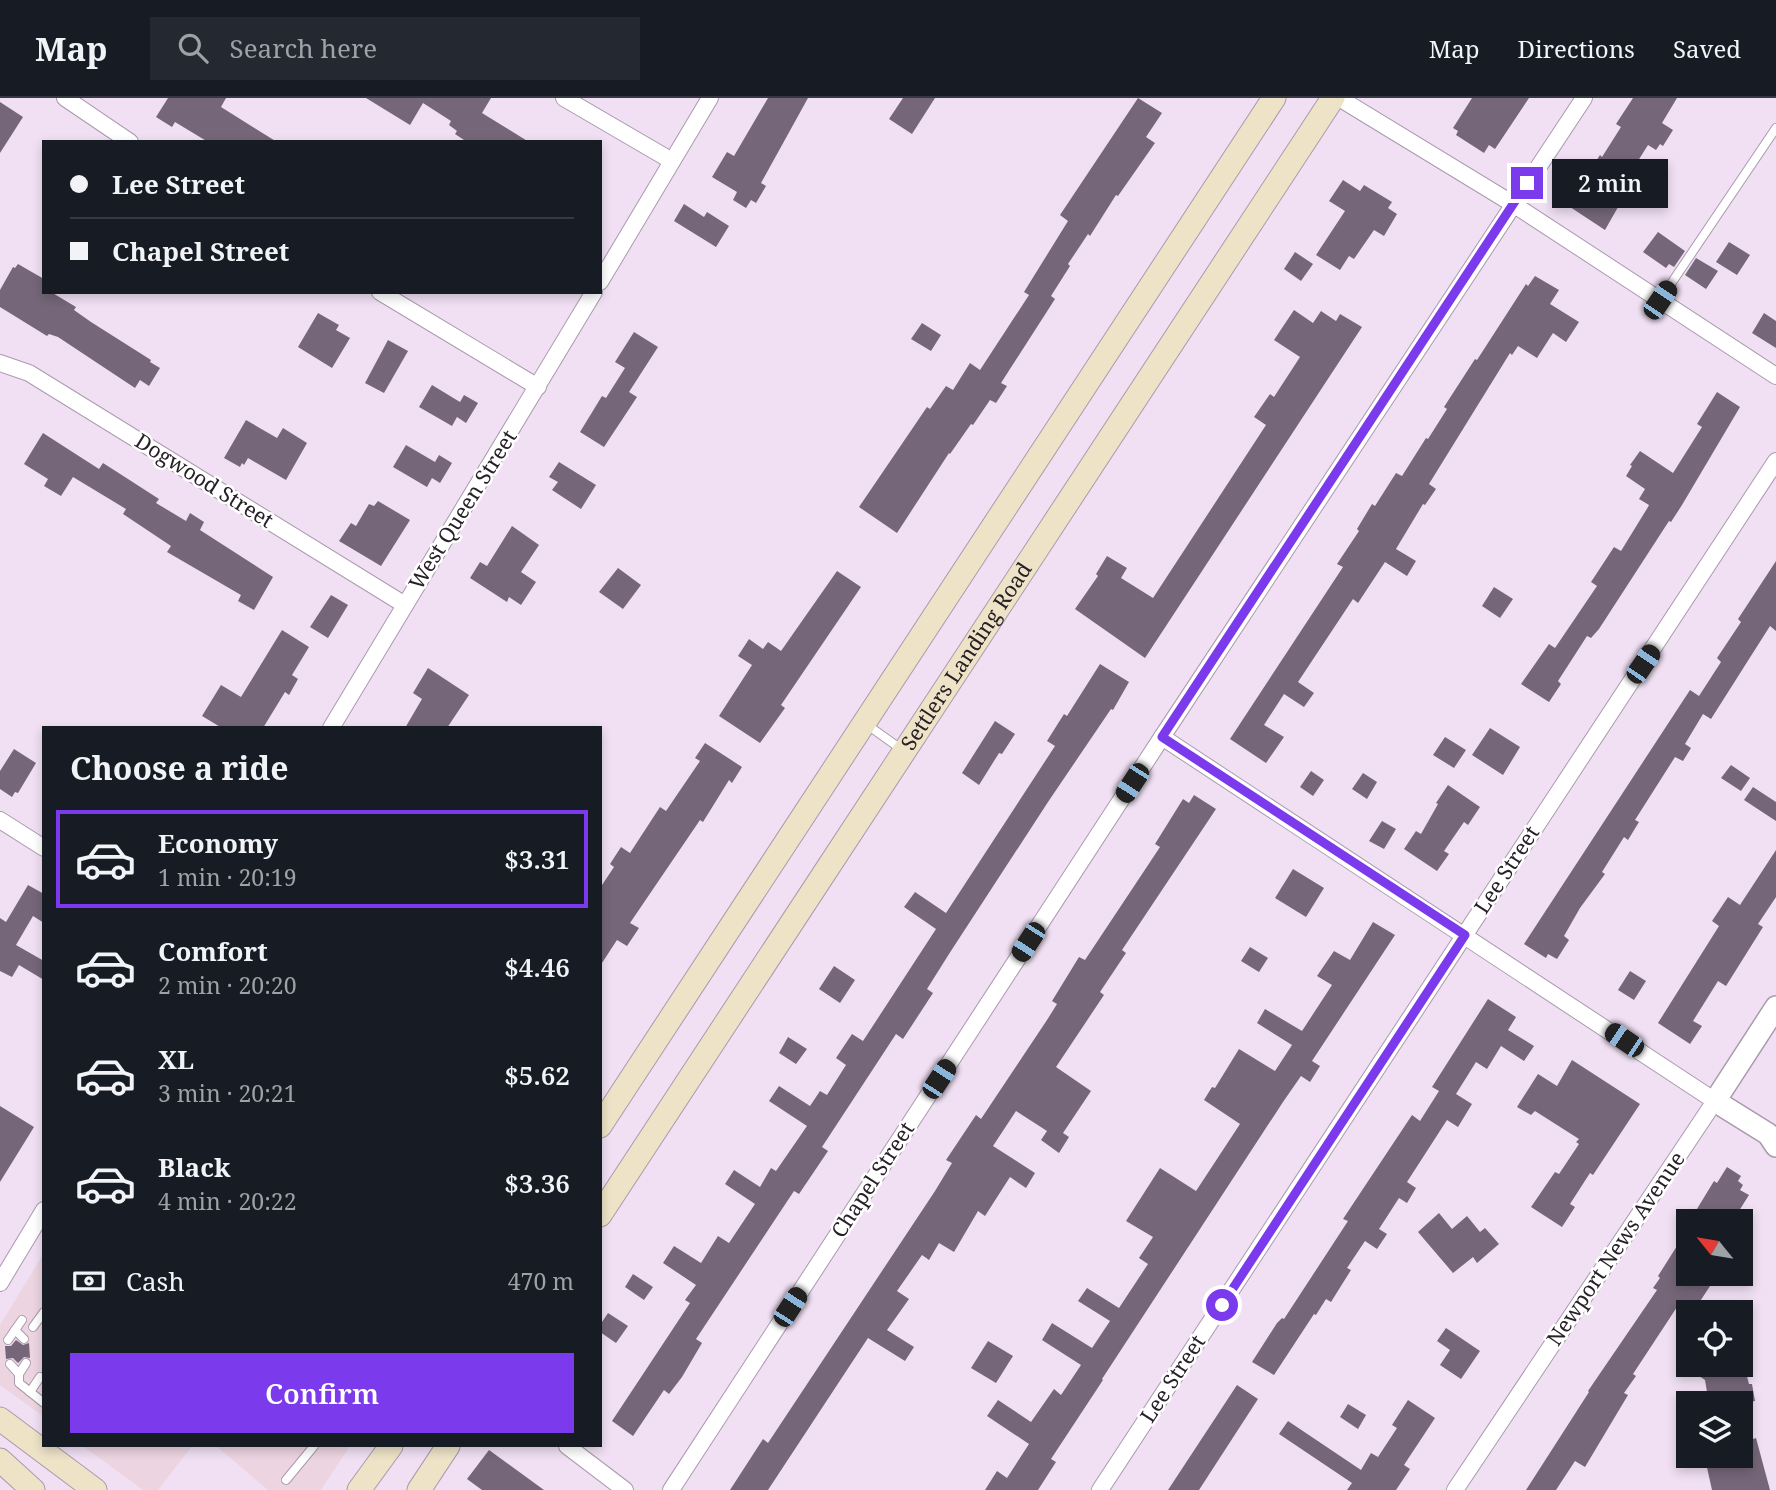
<!DOCTYPE html>
<meta charset="utf-8">
<style>
:root{--surface:#171b24;--page:#242831;--text:#f1f3f6;--muted:#9ea1a6;--line:#363941;--accent:#7c3aed}
body{margin:0;font-family:"Noto Serif",serif;background:var(--page);color:var(--text);height:100vh;display:flex;flex-direction:column;font-size:26px;white-space:nowrap}
*{box-sizing:border-box;margin:0}
p{font-size:23px;color:var(--muted)}
.icon{flex:none;width:38px;height:38px;fill:none;stroke:currentColor;stroke-width:2;stroke-linecap:round;stroke-linejoin:round}
.map{position:relative;flex:1;overflow:hidden}
.panel{position:absolute;left:42px;top:628px;width:560px;height:721px;display:flex;flex-direction:column;background:var(--surface);border-radius:0px;box-shadow:0 4px 10px #0003}
.panel>*{flex:none}
.guide{position:absolute;left:42px;top:42px;width:560px;height:154px;border-radius:0px;box-shadow:0 4px 10px #0003;display:grid;align-content:center;height:154px;padding:0 28px;background:var(--surface)}
.needle{width:46px;rotate:300deg}
.tools{position:absolute;left:1676px;top:1111px;display:grid;gap:14px}
.tools a{display:grid;place-items:center;width:77px;height:77px;border-radius:0px;background:var(--surface);box-shadow:0 4px 10px #0003;font-size:35px}
.end{position:absolute;width:32px;height:32px;margin:-16px;border:9px solid #7c3aed;background:#fff;box-shadow:0 0 0 4px #fff}
.from{border-radius:50%}
.bubble{position:absolute;height:49px;border-radius:0px;background:var(--surface);box-shadow:0 4px 10px #0003;font-size:23px;font-weight:600;line-height:49px;text-align:center}
.car{position:absolute;width:21px;height:42px;margin:-21px -10px;border-radius:9px;box-shadow:0 0 5px 2px #0007;background:linear-gradient(#222 24%,#8ab4d8 0 40%,#222 0 76%,#8ab4d8 0 86%,#222 0)}
.guide b{display:flex;align-items:center;gap:24px;height:66px;font-size:26px}
.guide b+b{border-top:2px solid var(--line)}
.guide i{width:18px;height:18px;background:var(--text)}
ul{padding:0;list-style:none}
li{display:flex;align-items:center;gap:21px;height:98px;margin:0 14px 10px;padding:0 14px;border:4px solid transparent;border-radius:0px}
li div{flex:1}
li b{display:block;font-size:26px}
li em{font-style:normal;font-weight:600}
li.on{border-color:var(--accent)}
li>.icon{width:63px;height:63px;stroke-width:1.5}
h2{padding:0 28px;font-size:32px;line-height:84px}
.pay{display:flex;align-items:center;gap:18px;height:77px;padding:0 28px;font-size:26px}
.pay p{margin-inline-start:auto}
.cta{display:flex;gap:14px;margin-top:auto;padding:14px 28px}
.cta a{flex:1;height:80px;border-radius:0px;background:var(--accent);color:#fff;font-size:28px;font-weight:600;line-height:80px;text-align:center}
header{display:flex;align-items:center;gap:42px;box-sizing:border-box;height:98px;padding:0 35px;background:var(--surface);border-bottom:2px solid var(--line)}
header strong{font-size:33px}
nav{display:flex;gap:38px;margin-inline-start:auto;font-size:24px}
.search{width:490px;height:63px;background:var(--page);display:flex;align-items:center;gap:18px;box-sizing:border-box;padding:0 24px;border-radius:0px;color:var(--muted);font-size:26px}
.map>svg:first-child{display:block}
</style>
<header>
<strong>Map</strong>
<div class="search"><svg class="icon" aria-label="search" viewBox="0 0 24 24"><circle cx="10" cy="10" r="6"/><path d="M15 15l6 6"/></svg>Search here</div>
<nav><a>Map</a><a>Directions</a><a>Saved</a></nav>
</header>
<div class="map">
<svg width="1776" height="1392" viewBox="0 0 1776 1392">
<rect width="100%" height="100%" fill="#f1e0f4"/>
<g fill="#ecd5e1">
<polygon points="44,1155 44,1319 0,1287 0,1227"/>
<polygon points="83,1348 192,1348 158,1392 143,1392"/>
<polygon points="216,1348 350,1348 321,1392 268,1392"/>
</g>
<g fill="#756779">
<polygon points="168,0 226,0 221,9 277,44 208,44 175,24 172,29 156,19"/>
<polygon points="366,0 491,0 482,15 529,44 467,44 455,36 457,33 449,27 451,23 423,5 410,27"/>
<polygon points="768,0 808,0 761,85 766,88 756,105 751,102 746,110 733,102 737,94 712,79 727,54 734,58"/>
<polygon points="903,0 935,0 912,36 889,21"/>
<polygon points="1138,0 1162,15 1146,39 1155,45 1118,98 1116,97 1090,138 1088,136 1068,166 1070,168 1051,198 1055,201 1001,285 1007,288 996,305 990,302 973,327 971,326 950,356 949,355 897,435 859,409 927,309 930,311 946,288 953,292 970,265 980,272 1029,197 1024,194 1068,123 1060,117"/>
<polygon points="1472,0 1529,0 1495,51 1489,47 1484,55 1456,37 1458,33 1453,30"/>
<polygon points="1633,0 1677,0 1662,25 1673,32 1663,48 1660,46 1656,52 1648,47 1629,77 1633,80 1628,87 1630,88 1605,132 1564,105 1579,83 1582,85 1600,57 1602,59 1621,29 1616,26"/>
<polygon points="0,4 23,19 0,55"/>
<polygon points="1343,82 1360,93 1364,87 1392,104 1388,110 1397,116 1384,138 1374,132 1354,161 1349,158 1340,172 1316,157 1345,113 1329,103"/>
<polygon points="684,106 704,119 707,114 729,128 716,149 674,123"/>
<polygon points="1658,134 1685,153 1674,169 1669,166 1666,170 1643,154"/>
<polygon points="1729,144 1750,157 1737,177 1716,164"/>
<polygon points="1295,154 1313,166 1301,183 1284,171"/>
<polygon points="1696,160 1718,173 1706,191 1685,177"/>
<polygon points="18,166 44,181 44,194 51,194 76,209 74,212 91,224 151,262 150,264 160,270 149,288 140,282 135,290 58,239 49,236 47,238 0,209 0,192 13,169 15,170"/>
<polygon points="1535,178 1559,192 1550,206 1579,224 1566,244 1553,235 1537,260 1518,248 1512,257 1510,255 1429,386 1436,391 1425,407 1423,406 1396,451 1416,463 1407,478 1385,464 1358,505 1353,501 1298,584 1314,595 1304,609 1284,596 1264,627 1284,639 1266,665 1230,641 1343,469 1337,466 1359,433 1357,431 1372,406 1375,408 1396,375 1402,378 1426,340 1428,341 1447,311 1444,309 1475,261 1477,262 1526,186 1528,188"/>
<polygon points="1294,212 1313,225 1321,213 1336,223 1340,216 1362,229 1145,560 1075,511 1098,478 1096,476 1107,458 1127,470 1121,480 1153,500 1266,327 1254,319 1270,296 1274,299 1300,259 1274,242"/>
<polygon points="318,215 339,227 336,232 350,240 332,270 298,249"/>
<polygon points="1764,215 1776,223 1776,250 1752,235"/>
<polygon points="922,225 941,237 931,253 911,241"/>
<polygon points="634,234 658,249 629,294 637,299 604,349 580,334 602,298 606,300 625,270 615,264"/>
<polygon points="388,242 408,253 384,295 365,285"/>
<polygon points="432,287 460,304 464,297 478,305 466,325 457,319 452,328 419,309"/>
<polygon points="1717,294 1740,309 1682,407 1671,424 1669,423 1599,531 1591,540 1587,538 1558,583 1561,586 1549,604 1521,586 1549,546 1555,550 1597,488 1591,484 1614,449 1621,453 1648,409 1649,407 1639,401 1645,391 1626,378 1632,368 1630,367 1640,353 1673,375 1702,329 1697,326"/>
<polygon points="246,322 277,340 283,330 307,345 286,382 248,360 244,367 242,365 240,369 224,360"/>
<polygon points="43,335 99,371 103,365 128,381 159,401 156,405 186,423 190,415 204,424 200,432 273,479 254,512 238,503 241,497 167,454 171,448 123,416 126,411 73,379 61,398 44,388 48,381 24,366"/>
<polygon points="406,347 435,364 439,357 452,365 440,385 432,380 427,389 393,369"/>
<polygon points="559,364 596,387 581,411 552,392 558,384 549,379"/>
<polygon points="378,403 410,422 381,468 339,443 351,425 356,428 369,406 374,408"/>
<polygon points="512,428 539,447 521,474 536,484 521,507 509,499 507,504 470,480 480,464 487,468"/>
<polygon points="1776,463 1776,533 1770,528 1711,621 1703,616 1685,646 1691,650 1683,663 1675,659 1635,722 1639,724 1628,742 1624,739 1602,774 1605,776 1580,810 1564,838 1569,842 1557,861 1548,856 1546,860 1524,846 1690,592 1699,598 1721,564 1717,560 1741,524 1738,521"/>
<polygon points="618,470 641,487 623,511 599,494"/>
<polygon points="837,473 861,489 781,607 785,610 760,645 719,618 752,567 738,558 749,541 763,551 768,544 781,553"/>
<polygon points="1494,489 1513,501 1500,520 1482,508"/>
<polygon points="331,497 348,507 328,540 310,529"/>
<polygon points="282,532 309,549 292,577 298,581 289,597 285,594 263,630 222,630 202,618 221,587 241,599"/>
<polygon points="1100,566 1129,584 1113,612 1111,611 1048,704 949,856 927,891 933,895 903,941 896,936 822,1049 828,1053 799,1096 794,1093 696,1241 702,1245 682,1279 669,1296 664,1292 633,1338 612,1323 690,1205 685,1202 696,1187 663,1165 674,1148 701,1165 718,1138 729,1145 755,1106 725,1086 734,1072 760,1089 771,1070 776,1073 807,1028 769,1003 779,988 810,1008 820,993 827,997 846,967 836,960 852,936 863,943 936,831 904,809 915,794 946,815 1055,648 1047,643 1064,616 1067,618"/>
<polygon points="428,570 469,597 447,630 405,630 422,601 413,595"/>
<polygon points="995,623 1015,636 1002,656 999,655 979,687 962,675"/>
<polygon points="1490,630 1520,649 1503,677 1472,657"/>
<polygon points="1445,639 1466,652 1454,670 1433,657"/>
<polygon points="705,645 742,669 732,685 729,682 703,724 700,722 630,825 639,830 627,848 617,842 600,868 600,790 614,769 610,766 621,749 630,755 660,709 666,713 700,663 695,660"/>
<polygon points="14,651 36,665 18,695 15,694 12,699 0,691 0,673"/>
<polygon points="1731,667 1750,680 1741,693 1721,680"/>
<polygon points="1311,673 1324,682 1313,698 1300,689"/>
<polygon points="1363,675 1377,684 1367,701 1352,691"/>
<polygon points="1448,687 1480,709 1468,727 1464,724 1444,753 1449,756 1437,773 1404,751 1416,733 1421,736 1438,706 1436,705"/>
<polygon points="1753,689 1776,704 1776,723 1744,702"/>
<polygon points="1194,697 1216,711 1122,852 1126,855 1100,894 1104,897 1056,969 1091,993 1063,1035 1069,1039 1059,1055 1041,1042 1047,1033 1016,1013 993,1048 1035,1075 1026,1090 1010,1079 985,1118 978,1113 954,1154 939,1145 929,1162 922,1157 897,1193 909,1201 887,1232 914,1249 905,1263 868,1240 768,1392 730,1392 763,1341 768,1345 935,1093 952,1065 946,1062 976,1017 981,1021 1047,922 1057,906 1052,903 1079,859 1085,862 1160,749 1155,746 1183,701 1189,705"/>
<polygon points="1382,723 1396,731 1384,751 1369,743"/>
<polygon points="1776,752 1776,799 1758,826 1763,829 1726,888 1718,883 1693,923 1702,928 1690,946 1658,925 1719,828 1712,823 1728,799 1740,807"/>
<polygon points="1293,771 1324,790 1306,819 1275,800"/>
<polygon points="28,787 44,796 44,825 33,818 16,847 44,863 44,882 19,867 12,879 0,873 0,820 6,824"/>
<polygon points="1373,824 1395,837 1312,963 1320,968 1310,984 1301,978 1283,1004 1102,1281 1103,1282 1051,1361 1056,1364 1038,1392 985,1392 997,1373 1007,1380 1029,1346 987,1318 998,1302 1031,1324 1054,1291 1061,1297 1081,1267 1042,1242 1052,1225 1092,1250 1110,1223 1078,1203 1087,1190 1119,1210 1148,1166 1139,1160 1153,1139 1126,1123 1160,1070 1196,1093 1240,1026 1204,1002 1212,989 1215,990 1239,951 1275,973 1292,947 1257,925 1265,911 1302,933 1332,887 1317,878 1334,853 1350,862"/>
<polygon points="1250,849 1268,860 1259,874 1241,863"/>
<polygon points="834,868 855,882 840,905 819,891"/>
<polygon points="1630,873 1646,883 1634,902 1618,892"/>
<polygon points="1488,901 1516,919 1508,932 1534,948 1524,963 1501,948 1487,971 1476,964 1456,996 1472,1006 1458,1029 1447,1022 1407,1084 1416,1090 1407,1105 1399,1100 1379,1131 1387,1136 1377,1151 1365,1143 1347,1170 1351,1172 1331,1204 1326,1201 1316,1217 1314,1216 1274,1277 1252,1264 1277,1225 1282,1220 1284,1221 1348,1123 1343,1121 1412,1017 1420,1023 1439,993 1432,989"/>
<polygon points="788,939 807,951 796,966 779,955"/>
<polygon points="1572,962 1640,1006 1593,1077 1590,1075 1570,1106 1575,1109 1562,1129 1531,1109 1555,1074 1559,1076 1579,1046 1576,1044 1579,1041 1535,1013 1531,1017 1517,1009 1538,976 1557,988"/>
<polygon points="0,1008 34,1029 0,1084"/>
<polygon points="1727,1069 1741,1078 1738,1083 1743,1087 1740,1092 1749,1097 1732,1124 1689,1124 1714,1083 1717,1085"/>
<polygon points="1439,1115 1452,1131 1467,1118 1480,1134 1485,1130 1499,1146 1477,1165 1473,1159 1453,1175 1418,1134"/>
<polygon points="1689,1129 1689,1176 1699,1176 1712,1185 1693,1214 1679,1206 1633,1276 1636,1278 1624,1295 1628,1297 1585,1369 1575,1363 1556,1392 1526,1392 1589,1294 1588,1293 1657,1192 1653,1190 1660,1180 1658,1178"/>
<polygon points="633,1176 653,1189 644,1202 625,1189"/>
<polygon points="608,1215 628,1228 616,1245 600,1234 600,1227"/>
<polygon points="1446,1230 1480,1253 1461,1281 1440,1267 1450,1252 1437,1243"/>
<polygon points="16,1242 23,1247 29,1245 30,1260 24,1259 18,1265 13,1260 6,1261 5,1248 11,1248"/>
<polygon points="988,1243 1013,1258 996,1285 971,1270"/>
<polygon points="1683,1267 1744,1267 1749,1286 1752,1286 1755,1303 1743,1305 1744,1309 1741,1309 1741,1306 1709,1306 1705,1282"/>
<polygon points="1237,1287 1258,1301 1199,1392 1168,1392"/>
<polygon points="1408,1302 1435,1320 1404,1367 1410,1371 1396,1392 1347,1392 1352,1385 1279,1336 1288,1323 1361,1372 1371,1355 1378,1359 1397,1330 1392,1327"/>
<polygon points="1348,1306 1366,1317 1358,1331 1340,1319"/>
<polygon points="1756,1340 1770,1392 1712,1392 1706,1365 1721,1361 1721,1358 1741,1358 1741,1345"/>
<polygon points="489,1352 544,1392 482,1392 467,1381"/>
</g>
<g fill="none" stroke-linecap="round" stroke-linejoin="round">
<defs>
<g id="service">
<polyline points="1660,202 1776,30"/>
<polyline points="866,626 901,651"/>
<polyline points="33,1229 44,1214"/>
<polyline points="15,1232 22,1222"/>
<polyline points="8,1242 15,1232 24,1241"/>
<polyline points="10,1266 19,1276 26,1265"/>
<polyline points="19,1276 19,1285 44,1305"/>
<polyline points="30,1294 40,1279"/>
<polyline points="286,1382 314,1348"/>
</g>
<g id="minor">
<polyline points="65,0 130,44"/>
<polyline points="564,0 672,63"/>
<polyline points="1339,0 1513,106 1776,278"/>
<polyline points="600,184 710,0"/>
<polyline points="380,194 538,289"/>
<polyline points="0,265 29,275 405,507"/>
<polyline points="331,630 594,194"/>
<polyline points="1162,639 1715,1003 1455,1392"/>
<polyline points="0,722 44,750"/>
<polyline points="0,1185 44,1112"/>
<polyline points="567,1348 625,1392"/>
<polyline points="671,1392 1162,639 1584,0"/>
<polyline points="1100,1392 1776,363"/>
</g>
<polyline id="tertiary" points="1776,909 1715,1003 1768,1036 1776,1048"/>
<g id="secondary">
<polyline points="600,1028 1274,0"/>
<path id="s1" d="M600,1117L1333,0"/>
<polyline points="0,1321 95,1392"/>
<polyline points="0,1362 33,1392"/>
<polyline points="359,1392 391,1348"/>
<polyline points="419,1392 448,1348"/>
</g>
</defs>
<use href="#service" stroke="#aa9aad" stroke-width="10"/>
<use href="#minor" stroke="#aa9aad" stroke-width="18"/>
<use href="#tertiary" stroke="#aa9aad" stroke-width="24"/>
<use href="#secondary" stroke="#aa9aad" stroke-width="25"/>
<use href="#service" stroke="#fff" stroke-width="8"/>
<use href="#minor" stroke="#fff" stroke-width="16"/>
<use href="#tertiary" stroke="#fff" stroke-width="21"/>
<use href="#secondary" stroke="#eee3c7" stroke-width="23"/>
</g>
<g fill="none" stroke-linecap="round" stroke-linejoin="round">
<polyline stroke="#7c3aed" stroke-width="9" points="1222,1207 1465,837 1162,639 1527,85"/>
</g>
<g text-anchor="middle" stroke-width="5" stroke-linejoin="round" paint-order="stroke">
<g font-size="21" fill="#262027" stroke="#fff">
<text transform="translate(204 383) rotate(32)" y="7">Dogwood Street</text>
<text transform="translate(463 412) rotate(-58)" y="7">West Queen Street</text>
<text dy="7" stroke="none"><textPath href="#s1" startOffset="668">Settlers Landing Road</textPath></text>
<text transform="translate(1507 772) rotate(-57)" y="7">Lee Street</text>
<text transform="translate(873 1082) rotate(-57)" y="7">Chapel Street</text>
<text transform="translate(1616 1151) rotate(-56)" y="7">Newport News Avenue</text>
<text transform="translate(1173 1281) rotate(-57)" y="7">Lee Street</text>
</g>
</g>
</svg>
<div class="tools">
<a><svg class="needle" viewBox="-14 -14 28 28"><path d="M0-13l5 13h-10z" fill="#e53935"/><path d="M0 13l5-13h-10z" fill="#9ea1a6"/></svg></a>
<a><svg class="icon" aria-label="locate" viewBox="0 0 24 24"><circle cx="12" cy="12" r="6"/><path d="M12 2v4M12 18v4M2 12h4M18 12h4"/></svg></a>
<a><svg class="icon" aria-label="layers" viewBox="0 0 24 24"><path d="M12 4l9 5-9 5-9-5zM3 14l9 5 9-5"/></svg></a>
</div>
<i class="end from" style="left:1222px;top:1207px"></i>
<i class="end" style="left:1527px;top:85px"></i>
<div class="bubble" style="left:1552px;top:61px;width:116px">2 min</div>
<i class="car" style="left:1660px;top:202px;rotate:34deg"></i>
<i class="car" style="left:1643px;top:566px;rotate:34deg"></i>
<i class="car" style="left:1132px;top:685px;rotate:213deg"></i>
<i class="car" style="left:1028px;top:844px;rotate:213deg"></i>
<i class="car" style="left:1624px;top:942px;rotate:304deg"></i>
<i class="car" style="left:939px;top:981px;rotate:33deg"></i>
<i class="car" style="left:790px;top:1209px;rotate:33deg"></i>
<div class="guide">
<b><i class="from"></i>Lee Street</b>
<b><i></i>Chapel Street</b>
</div>
<section class="panel">
<h2>Choose a ride</h2>
<ul>
<li class="on"><svg class="icon" aria-label="car" viewBox="0 0 24 24"><path d="M5 17H2v-5l4-1 3-4h7l3 4 3 1v5h-3M9 17h6M6 11h13"/><circle cx="7" cy="17" r="2"/><circle cx="17" cy="17" r="2"/></svg><div><b>Economy</b><p>1 min · 20:19</p></div><em>$3.31</em></li>
<li><svg class="icon" aria-label="car" viewBox="0 0 24 24"><path d="M5 17H2v-5l4-1 3-4h7l3 4 3 1v5h-3M9 17h6M6 11h13"/><circle cx="7" cy="17" r="2"/><circle cx="17" cy="17" r="2"/></svg><div><b>Comfort</b><p>2 min · 20:20</p></div><em>$4.46</em></li>
<li><svg class="icon" aria-label="car" viewBox="0 0 24 24"><path d="M5 17H2v-5l4-1 3-4h7l3 4 3 1v5h-3M9 17h6M6 11h13"/><circle cx="7" cy="17" r="2"/><circle cx="17" cy="17" r="2"/></svg><div><b>XL</b><p>3 min · 20:21</p></div><em>$5.62</em></li>
<li><svg class="icon" aria-label="car" viewBox="0 0 24 24"><path d="M5 17H2v-5l4-1 3-4h7l3 4 3 1v5h-3M9 17h6M6 11h13"/><circle cx="7" cy="17" r="2"/><circle cx="17" cy="17" r="2"/></svg><div><b>Black</b><p>4 min · 20:22</p></div><em>$3.36</em></li>
</ul>
<div class="pay"><svg class="icon" aria-label="cash" viewBox="0 0 24 24"><path d="M3 7h18v10H3z"/><circle cx="12" cy="12" r="2"/></svg>Cash<p>470 m</p></div>
<div class="cta"><a>Confirm</a></div>
</section>
</div>
